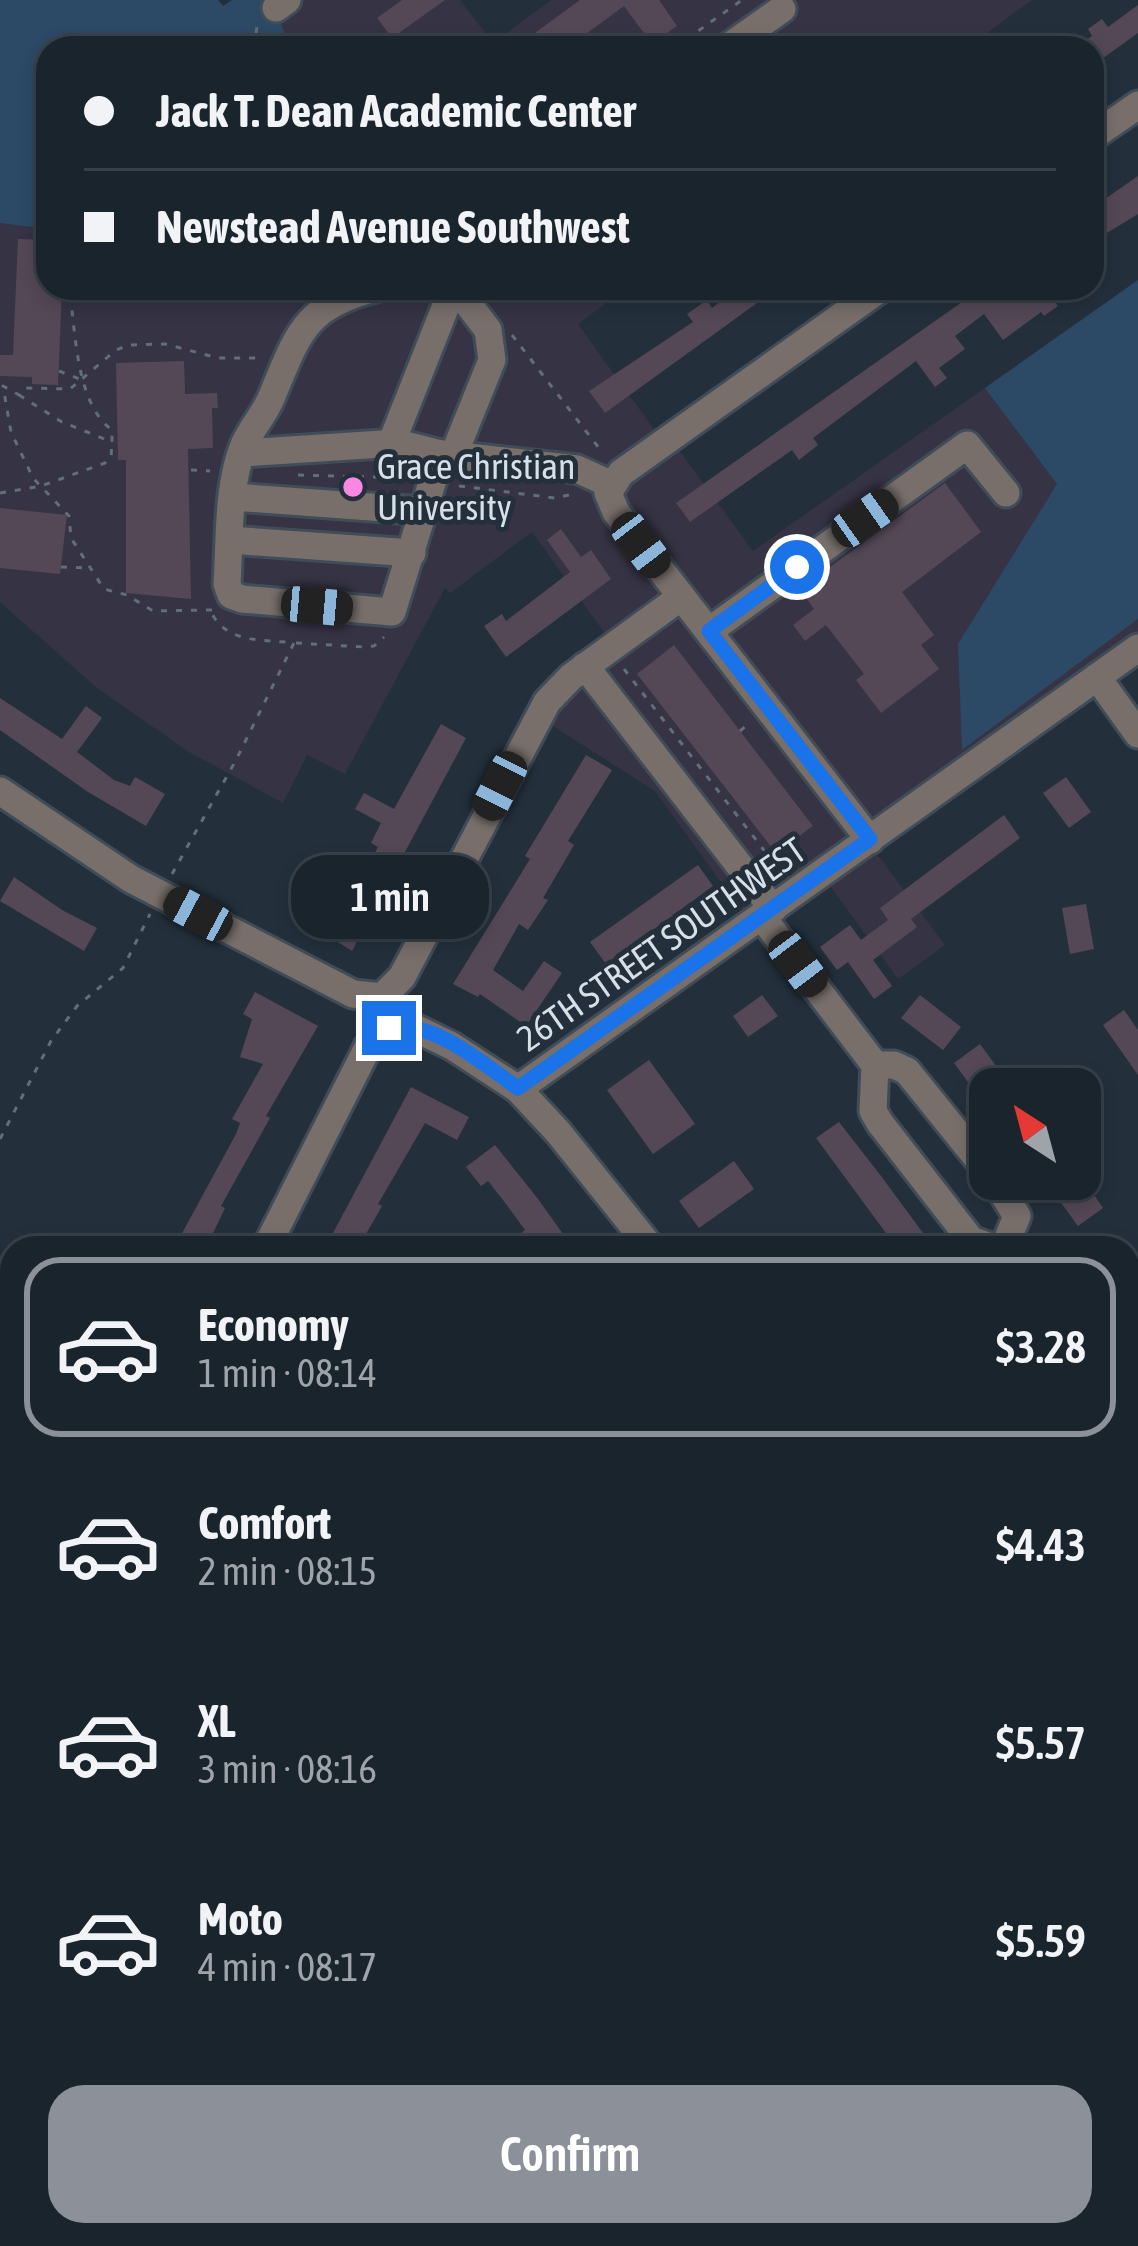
<!DOCTYPE html>
<meta charset="utf-8">
<style>
:root{--surface:#1a242d;--page:#232c35;--text:#f1f3f6;--muted:#9fa4aa;--line:#384149;--accent:#8c9099}
body{margin:0;font-family:"Asap Condensed",sans-serif;background:var(--page);color:var(--text);height:100vh;display:flex;flex-direction:column;font-size:45px;white-space:nowrap}
*{box-sizing:border-box;margin:0}
p{font-size:39px;color:var(--muted)}
.icon{flex:none;width:66px;height:66px;fill:none;stroke:currentColor;stroke-width:2;stroke-linecap:round;stroke-linejoin:round}
.map{position:relative;flex:1;overflow:hidden}
.side{position:absolute;left:0px;top:1236px;width:1140px;height:1011px;display:flex;flex-direction:column;background:var(--surface);border-radius:36px 36px 0 0;box-shadow:0 6px 18px #0003,0 0 0 3px var(--line)}
.side>*{flex:none}
.banner{position:absolute;left:36px;top:36px;width:1068px;height:264px;border-radius:36px;box-shadow:0 6px 18px #0003,0 0 0 3px var(--line);display:grid;align-content:center;height:264px;padding:0 48px;background:var(--surface)}
.needle{width:78px;rotate:324deg}
.buttons{position:absolute;left:969px;top:1068px;display:grid;gap:24px}
.buttons a{display:grid;place-items:center;width:132px;height:132px;border-radius:24px;background:var(--surface);box-shadow:0 6px 18px #0003,0 0 0 3px var(--line);font-size:60px}
.end{position:absolute;width:54px;height:54px;margin:-27px;border:15px solid #1a73e8;background:#fff;box-shadow:0 0 0 6px #fff}
.from{border-radius:50%}
.bubble{position:absolute;height:84px;border-radius:36px;background:var(--surface);box-shadow:0 6px 18px #0003,0 0 0 3px var(--line);font-size:39px;font-weight:600;line-height:84px;text-align:center}
.car{position:absolute;width:36px;height:72px;margin:-36px -18px;border-radius:15px;box-shadow:0 0 9px 3px #0007;background:linear-gradient(#222 24%,#8ab4d8 0 40%,#222 0 76%,#8ab4d8 0 86%,#222 0)}
.banner b{display:flex;align-items:center;gap:42px;height:114px;font-size:45px}
.banner b+b{border-top:3px solid var(--line)}
.banner i{width:30px;height:30px;background:var(--text)}
ul{padding:21px 0 0;list-style:none}
li{display:flex;align-items:center;gap:36px;height:180px;margin:0 24px 18px;padding:0 24px;border:6px solid transparent;border-radius:36px}
li div{flex:1}
li b{display:block;font-size:45px}
li em{font-style:normal;font-weight:600}
li.selected{border-color:var(--accent)}
li>.icon{width:108px;height:108px;stroke-width:1.5}
.cta{display:flex;gap:24px;margin-top:auto;padding:24px 48px}
.cta a{flex:1;height:138px;border-radius:36px;background:var(--accent);color:#fff;font-size:48px;font-weight:600;line-height:138px;text-align:center}
.map>svg:first-child{display:block}
</style>
<div class="map">
<svg width="1138" height="2246" viewBox="0 0 1138 2246">
<rect width="100%" height="100%" fill="#23303c"/>
<g fill="#423227">
<polygon points="1138,1847 1138,2041 1128,2048 1128,1855"/>
<polygon points="1138,2115 1138,2246 958,2246 973,2235 1128,2235 1128,2123"/>
</g>
<polygon fill="#363344" points="218,0 223,6 232,0 460,0 493,43 551,0 1032,0 966,48 48,48 48,288 627,288 578,324 663,442 670,438 753,551 1138,280 1138,648 868,842 945,945 898,979 822,875 752,925 655,791 537,716 614,646 532,532 450,593 445,588 345,774 307,755 283,803 189,752 97,688 0,602 0,18"/>
<g fill="#2c4965">
<polygon points="0,0 218,0 223,6 232,0 271,0 291,48 48,48 48,229 0,223"/>
<polygon points="1138,280 1138,619 962,750 958,644 1057,484 985,388"/>
</g>
<g fill="#544856">
<polygon points="402,0 445,0 392,38 377,18"/>
<polygon points="580,0 659,0 677,26 652,44 624,6 567,48 548,48 536,32"/>
<polygon points="1138,5 1138,33 1099,61 1084,41 1092,36 1088,29 1102,19 1108,27"/>
<polygon points="1138,176 1138,214 1092,242 1092,208"/>
<polygon points="18,239 48,240 48,288 62,288 58,385 32,384 32,377 0,376 0,355 13,355"/>
<polygon points="739,288 778,288 605,413 589,391 693,322 687,314 707,300 712,308"/>
<polygon points="982,288 1045,288 1058,306 1044,316 1041,312 1003,340 984,314 955,336 965,349 939,368 947,378 935,387 916,361 813,438 818,445 799,460 792,450 690,522 676,503"/>
<polygon points="184,361 185,394 217,393 218,408 212,408 213,448 188,449 191,599 126,593 126,460 118,460 116,363"/>
<polygon points="945,483 981,532 902,592 934,635 921,645 939,669 881,713 856,680 864,674 826,625 805,641 793,625 814,609 800,589"/>
<polygon points="0,508 67,515 60,574 0,568"/>
<polygon points="561,529 581,557 591,550 611,579 506,657 484,626 502,614 506,621 570,572 547,540"/>
<polygon points="674,645 813,826 776,853 637,674"/>
<polygon points="0,698 62,739 86,706 102,718 77,752 114,780 130,786 135,777 165,794 146,826 88,792 0,730"/>
<polygon points="441,724 466,738 352,951 325,934 328,929 299,911 310,895 343,915 378,847 371,843 381,823 355,809 364,793 394,809"/>
<polygon points="586,755 612,770 568,841 574,845 543,898 548,900 528,930 519,924 493,970 523,991 544,961 562,973 526,1026 480,994 478,997 453,984 530,859 525,856"/>
<polygon points="1066,777 1091,812 1069,828 1043,793"/>
<polygon points="1004,815 1020,838 911,919 917,927 873,960 892,986 874,999 848,962 837,970 820,947 850,925 861,940 888,920 880,908"/>
<polygon points="698,865 713,886 606,964 590,942"/>
<polygon points="14,877 62,910 97,928 84,951 0,901"/>
<polygon points="1086,904 1094,949 1070,954 1062,908"/>
<polygon points="255,992 318,1026 266,1116 270,1118 221,1206 225,1208 206,1248 174,1248 236,1134 240,1123 232,1119 263,1064 240,1057 252,1019 243,1014"/>
<polygon points="762,995 778,1016 748,1037 733,1016"/>
<polygon points="920,995 961,1027 943,1050 901,1018"/>
<polygon points="1124,1010 1138,1030 1138,1075 1103,1025"/>
<polygon points="980,1044 1013,1089 990,1089 990,1112 954,1063"/>
<polygon points="649,1060 695,1124 653,1154 607,1090"/>
<polygon points="411,1087 469,1117 457,1140 425,1123 378,1204 382,1206 358,1248 325,1248"/>
<polygon points="839,1122 881,1176 934,1248 897,1248 816,1138"/>
<polygon points="495,1145 538,1199 573,1248 529,1248 519,1235 525,1230 503,1200 488,1181 481,1186 466,1167"/>
<polygon points="734,1161 754,1189 699,1228 679,1201"/>
<polygon points="1057,1179 1083,1179 1103,1208 1078,1226 1048,1185"/>
</g>
<g fill="none" stroke-linecap="round" stroke-linejoin="round">
<defs>
<g id="minor">
<polyline points="276,8 287,0"/>
<polyline points="727,48 782,9"/>
<polyline points="1092,137 1138,105"/>
<path d="M376,288C304,306 298,334 272,396C265,414 252,427 244,445C227,486 230,540 227,584L231,595L242,599L392,612L441,454"/>
<polyline points="391,444 453,288"/>
<polyline points="242,453 398,443 441,454 577,469 610,484"/>
<polyline points="454,454 492,360 488,330 456,288"/>
<polyline points="234,497 425,511"/>
<polyline points="230,540 412,553"/>
<polyline points="709,631 967,445 1006,493"/>
<polyline points="585,666 773,909"/>
<polyline points="1097,677 1138,734"/>
<polyline points="0,791 131,879 353,994 382,997 402,977 547,702 571,677 681,597"/>
<polyline points="870,840 616,512 608,493 621,473 881,288"/>
<polyline points="762,917 875,1065 873,1111 880,1123 971,1240 993,1248 1006,1243 1017,1216 994,1179"/>
<polyline points="875,1065 894,1065 907,1071 990,1174"/>
<polyline points="518,1089 1138,648"/>
<polyline points="266,1248 368,1047 389,1027 413,1027 452,1046 518,1089 558,1132 651,1248"/>
<polyline points="1128,1311 1138,1304"/>
<polyline points="1128,1407 1138,1413"/>
<polyline points="1128,1519 1138,1511"/>
<polyline points="0,1627 12,1640"/>
<polyline points="0,2092 12,2105"/>
<polyline points="112,2235 123,2246"/>
<polyline points="229,2235 238,2246"/>
<polyline points="442,2235 451,2246"/>
<polyline points="501,2235 509,2246"/>
<polyline points="752,2235 753,2246"/>
<polyline points="944,2235 952,2246"/>
<polyline points="188,2246 207,2235"/>
</g>
<g id="major">
<polyline points="1128,2084 1138,2077"/>
<polyline points="901,2246 917,2235"/>
</g>
</defs>
<use href="#minor" stroke="#404c57" stroke-width="33"/>
<use href="#major" stroke="#404c57" stroke-width="36"/>
<g stroke="#626e78" stroke-width="3" stroke-dasharray="6 9" stroke-linecap="butt">
<polyline points="254,48 257,26"/>
<polyline points="267,48 284,35"/>
<polyline points="674,48 742,0"/>
<polyline points="512,335 602,452"/>
<polyline points="59,371 82,380"/>
<path d="M19,395L62,422L112,442V430C75,403 76,330 69,288"/>
<polyline points="191,470 210,471"/>
<polyline points="298,475 408,478"/>
<polyline points="459,486 555,498 574,494"/>
<polyline points="0,493 41,486 105,463 111,457 112,443"/>
<polyline points="61,567 86,568"/>
<polyline points="212,610 153,611 127,595 104,589 71,538 69,516 33,478 11,432 3,386 19,395 25,388 70,389 116,350 129,345 165,344 218,358 264,358"/>
<polyline points="296,643 364,647 374,646 384,637"/>
<polyline points="624,669 780,871"/>
<polyline points="740,731 747,725"/>
<path d="M172,874L236,760L294,643C262,639 227,644 211,612"/>
<polyline points="0,1139 51,1041 77,1006 123,968 150,914"/>
</g>
<use href="#minor" stroke="#786f6b" stroke-width="27"/>
<use href="#major" stroke="#c1aea7" stroke-width="30"/>
</g>
<g fill="none" stroke-linecap="round" stroke-linejoin="round">
<path stroke="#1a73e8" stroke-width="15" d="M389,1028C433,1019 484,1065 518,1088L870,839L709,631L797,567"/>
</g>
<circle fill="#fb87e5" stroke="#23303c" stroke-width="4.5" cx="353" cy="487" r="12"/>
<g text-anchor="middle" stroke-width="10" stroke-linejoin="round" paint-order="stroke">
<g font-size="36" fill="#d7dfe7" stroke="#23303c" text-anchor="start">
<text x="377" y="479">Grace Christian<tspan x="377" dy="41">University</tspan></text>
</g>
<g font-size="36" fill="#d7dfe7" stroke="#23303c">
<text transform="translate(661 944) rotate(-35)" y="13">26TH STREET SOUTHWEST</text>
</g>
</g>
</svg>
<div class="buttons">
<a><svg class="needle" viewBox="-14 -14 28 28"><path d="M0-13l5 13h-10z" fill="#e53935"/><path d="M0 13l5-13h-10z" fill="#9fa4aa"/></svg></a>
</div>
<i class="end from" style="left:797px;top:567px"></i>
<i class="end" style="left:389px;top:1028px"></i>
<div class="bubble" style="left:291px;top:855px;width:198px">1 min</div>
<i class="car" style="left:865px;top:518px;rotate:55deg"></i>
<i class="car" style="left:641px;top:545px;rotate:143deg"></i>
<i class="car" style="left:317px;top:606px;rotate:95deg"></i>
<i class="car" style="left:500px;top:786px;rotate:207deg"></i>
<i class="car" style="left:198px;top:914px;rotate:298deg"></i>
<i class="car" style="left:798px;top:964px;rotate:143deg"></i>
<div class="banner">
<b><i class="from"></i>Jack T. Dean Academic Center</b>
<b><i></i>Newstead Avenue Southwest</b>
</div>
<section class="side">
<ul>
<li class="selected"><svg class="icon" aria-label="car" viewBox="0 0 24 24"><path d="M5 17H2v-5l4-1 3-4h7l3 4 3 1v5h-3M9 17h6M6 11h13"/><circle cx="7" cy="17" r="2"/><circle cx="17" cy="17" r="2"/></svg><div><b>Economy</b><p>1 min · 08:14</p></div><em>$3.28</em></li>
<li><svg class="icon" aria-label="car" viewBox="0 0 24 24"><path d="M5 17H2v-5l4-1 3-4h7l3 4 3 1v5h-3M9 17h6M6 11h13"/><circle cx="7" cy="17" r="2"/><circle cx="17" cy="17" r="2"/></svg><div><b>Comfort</b><p>2 min · 08:15</p></div><em>$4.43</em></li>
<li><svg class="icon" aria-label="car" viewBox="0 0 24 24"><path d="M5 17H2v-5l4-1 3-4h7l3 4 3 1v5h-3M9 17h6M6 11h13"/><circle cx="7" cy="17" r="2"/><circle cx="17" cy="17" r="2"/></svg><div><b>XL</b><p>3 min · 08:16</p></div><em>$5.57</em></li>
<li><svg class="icon" aria-label="car" viewBox="0 0 24 24"><path d="M5 17H2v-5l4-1 3-4h7l3 4 3 1v5h-3M9 17h6M6 11h13"/><circle cx="7" cy="17" r="2"/><circle cx="17" cy="17" r="2"/></svg><div><b>Moto</b><p>4 min · 08:17</p></div><em>$5.59</em></li>
</ul>
<div class="cta"><a>Confirm</a></div>
</section>
</div>
